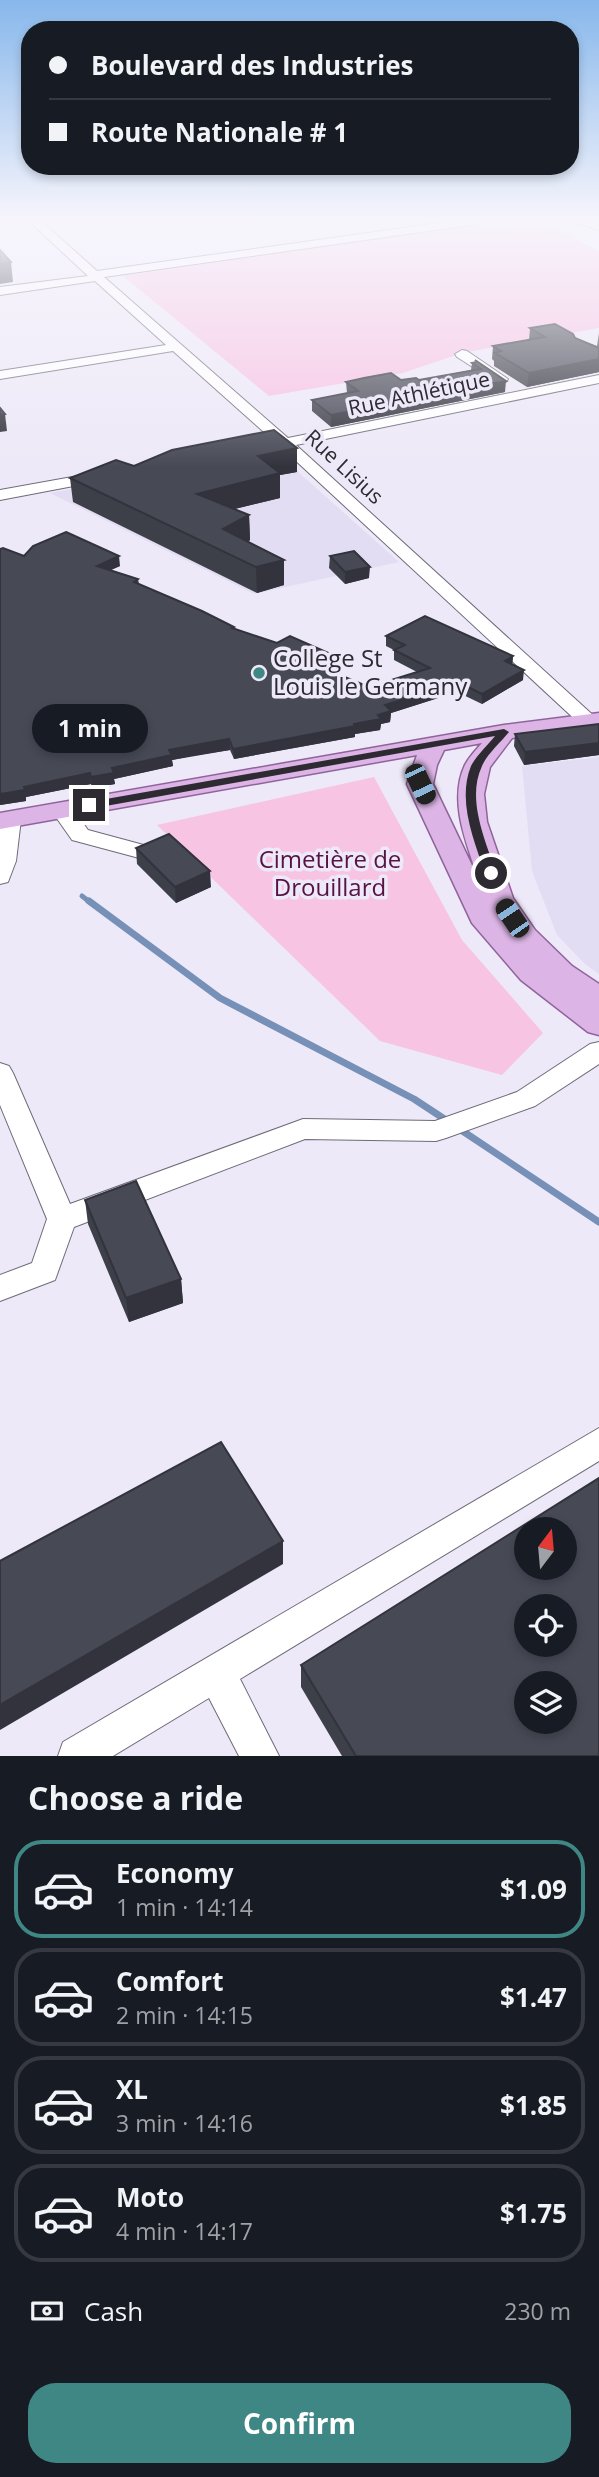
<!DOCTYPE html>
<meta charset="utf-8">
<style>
:root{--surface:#171b24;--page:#20242c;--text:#f1f3f6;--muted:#9ea1a6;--line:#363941;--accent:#3f8785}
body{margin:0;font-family:"Open Sans",sans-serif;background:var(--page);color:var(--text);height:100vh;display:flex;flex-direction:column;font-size:26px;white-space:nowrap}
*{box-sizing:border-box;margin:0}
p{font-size:23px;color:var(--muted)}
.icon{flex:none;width:38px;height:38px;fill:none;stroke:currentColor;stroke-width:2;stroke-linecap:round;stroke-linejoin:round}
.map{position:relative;height:1756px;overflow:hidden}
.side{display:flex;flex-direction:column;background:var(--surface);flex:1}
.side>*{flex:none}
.guide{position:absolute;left:21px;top:21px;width:558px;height:154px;border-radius:28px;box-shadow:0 4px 10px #0003;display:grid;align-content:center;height:154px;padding:0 28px;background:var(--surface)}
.needle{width:46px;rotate:16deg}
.buttons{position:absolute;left:514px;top:1517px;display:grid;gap:14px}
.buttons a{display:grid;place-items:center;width:63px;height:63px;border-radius:50%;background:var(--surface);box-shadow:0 4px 10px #0003;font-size:35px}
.end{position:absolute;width:32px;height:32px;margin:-16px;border:9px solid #2d2b31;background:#fff;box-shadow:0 0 0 4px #fff}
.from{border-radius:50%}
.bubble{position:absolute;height:49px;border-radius:24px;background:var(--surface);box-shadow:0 4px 10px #0003;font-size:23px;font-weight:700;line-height:49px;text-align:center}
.car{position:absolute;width:21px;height:42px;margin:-21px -10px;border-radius:9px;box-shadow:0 0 5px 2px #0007;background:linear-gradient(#222 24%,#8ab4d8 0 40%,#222 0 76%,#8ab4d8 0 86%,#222 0)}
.guide b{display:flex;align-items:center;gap:24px;height:66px;font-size:26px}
.guide b+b{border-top:2px solid var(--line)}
.guide i{width:18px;height:18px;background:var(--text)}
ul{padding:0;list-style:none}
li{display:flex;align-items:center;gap:21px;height:98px;margin:0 14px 10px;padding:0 14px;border:4px solid var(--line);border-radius:28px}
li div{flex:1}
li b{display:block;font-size:26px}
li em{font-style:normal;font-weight:700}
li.on{border-color:var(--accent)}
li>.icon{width:63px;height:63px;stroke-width:1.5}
h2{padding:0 28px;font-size:32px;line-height:84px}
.pay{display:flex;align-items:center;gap:18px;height:77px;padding:0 28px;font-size:26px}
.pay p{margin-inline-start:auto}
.cta{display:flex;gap:14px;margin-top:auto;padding:14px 28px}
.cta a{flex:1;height:80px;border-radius:28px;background:var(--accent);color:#fff;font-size:28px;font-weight:700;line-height:80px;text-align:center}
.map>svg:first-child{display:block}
</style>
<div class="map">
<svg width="599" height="1756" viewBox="0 0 599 1756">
<rect width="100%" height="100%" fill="#ede9f8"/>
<g fill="#e3ddf3">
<polygon points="276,452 399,562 254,594 50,493"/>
<polygon points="599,757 599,974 585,964 557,935 532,871 522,766"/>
</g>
<g fill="#f7c4e3">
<polygon points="498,221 542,221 599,251 599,328 462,353 403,373 269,396 123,276"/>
<polygon points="374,777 462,940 543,1033 502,1075 380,1041 157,825"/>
</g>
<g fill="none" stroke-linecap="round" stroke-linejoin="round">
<polyline stroke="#7690b7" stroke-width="5" points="82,896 91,903"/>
<g stroke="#7690b7" stroke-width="7">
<polyline points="89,901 220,998 414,1099 449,1122"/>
<polyline points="458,1128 599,1222"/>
</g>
<defs>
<g id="minor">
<polygon points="29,221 41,221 97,271 453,221 483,221 478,224 104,277 288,438 599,375 599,383 296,445 595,717 598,721 595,725 581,725 282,448 270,448 268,445 274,441 173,351 0,379 0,371 166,345 95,281 0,295 0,287 88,276"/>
<polygon points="576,221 599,223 599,230 577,223"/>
<polygon points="462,350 467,351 508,379 506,382 496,382 457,357 455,354"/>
<polygon points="100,472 105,474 108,477 105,480 0,500 0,490"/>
<polygon points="62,804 70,805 88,830 151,847 154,852 151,857 143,859 72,840 51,810 54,805"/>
<polygon points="10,813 18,814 21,819 16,861 8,882 0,884 0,818"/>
<polygon points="599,1042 599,1064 535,1106 446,1138 436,1141 305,1139 74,1227 55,1280 0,1301 0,1275 32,1263 47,1219 0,1105 0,1063 9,1066 13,1073 70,1204 303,1119 435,1121 517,1092 590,1044"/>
<polygon points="599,1428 599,1461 240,1679 279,1756 239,1756 209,1698 113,1756 58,1756 63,1742"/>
</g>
<path id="major" d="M599,713V727L512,738L490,767L484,794L487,822L513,898L535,930L572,966L599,984V1035L588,1032L521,980L472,923L407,784L417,755L0,829V813L504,725ZM482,743C476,750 469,757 465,765C448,801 467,844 478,878L433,784L437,765L444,750Z"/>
</defs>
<use href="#minor" stroke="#6f6b78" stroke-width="2"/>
<use href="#major" stroke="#90649a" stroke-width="3"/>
<use href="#minor" fill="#fff" fill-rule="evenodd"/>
<use href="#major" fill="#dcb4e5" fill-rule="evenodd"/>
</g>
<g fill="#3d3f49">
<polygon points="530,328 575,338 597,346 599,333 599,372 527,387 494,366 494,361 492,359 493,346 529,340"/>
<polygon points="475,360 505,392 331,427 312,411 312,400 347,393 346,382 419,380 471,370 472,363 475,363"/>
<polygon points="297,472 280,475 280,498 234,509 249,515 250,540 248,542 284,560 284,585 257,593 73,502 70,478"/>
<polygon points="24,556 120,566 110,570 138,579 139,584 234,629 331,664 323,668 369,687 417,672 394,660 394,650 386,646 386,636 513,656 512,664 523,680 482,704 457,692 391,713 390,722 381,724 380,730 355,734 355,737 234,759 230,750 191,756 172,760 173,766 114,779 115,784 92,788 91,784 26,797 26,801 0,805"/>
<polygon points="330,556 369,578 345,584 329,568"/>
<polygon points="599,724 599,755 524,765 514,746 515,734"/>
<polygon points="136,848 211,887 176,903 137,864"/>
<polygon points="85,1200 181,1279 183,1303 129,1322 88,1224"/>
<polygon points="301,1665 599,1756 342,1756 301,1687"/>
</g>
<g fill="#32333c">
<polygon points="11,262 13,282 0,284 0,264"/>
<polygon points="599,359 599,372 527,387 529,373"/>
<polygon points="506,381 505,392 331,427 331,415"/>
<polygon points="5,414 7,431 0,432 0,415"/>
<polygon points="297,448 297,472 280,475 280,498 198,518 197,494 258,456"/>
<polygon points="249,515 250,540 227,553 223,529"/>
<polygon points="119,556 120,566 98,576 97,566"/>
<polygon points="284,560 284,585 257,593 256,567"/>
<polygon points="370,567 369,578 345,584 345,572"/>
<polygon points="331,654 331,664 313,675 313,664"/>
<polygon points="513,656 512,667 505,661"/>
<polygon points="524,670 523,680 482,704 482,694"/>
<polygon points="458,682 457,692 391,713 390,722 381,724 380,730 355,734 355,737 234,759 233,749 354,724 378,715 385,705"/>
<polygon points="229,739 230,750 172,760 173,766 114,779 115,784 92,788 91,777 112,768 169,750"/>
<polygon points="599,743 599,755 524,765 525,752"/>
<polygon points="90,773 91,784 26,797 26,801 0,805 0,794 24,787"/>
<polygon points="210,871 211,887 176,903 175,887"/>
<polygon points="181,1279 183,1303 129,1322 126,1298"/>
<polygon points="283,1541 283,1564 0,1730 0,1705"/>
</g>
<g fill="#474955" stroke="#32333c" stroke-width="2" fill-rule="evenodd">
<polygon points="0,250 11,262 0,264"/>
<polygon points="555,324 573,334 575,338 599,348 599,359 529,373 495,353 501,351 493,346 545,337 530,328"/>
<polygon points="475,360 506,381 331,415 312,400 358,391 346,382 364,378 391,373 401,380 416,378 419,380 481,369 472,363 477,362"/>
<polygon points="0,408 5,414 0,415"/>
<polygon points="274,430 297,448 258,456 280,473 197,494 249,515 223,529 284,560 256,567 70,478 116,460 134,466 172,450"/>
<polygon points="66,532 119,556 97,566 138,579 134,582 202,611 234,627 232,628 277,643 290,636 331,654 313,664 369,687 430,668 394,650 405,645 386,636 425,616 513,656 505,661 524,670 482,694 458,682 385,705 391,711 378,715 381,719 354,724 355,726 233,749 229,739 190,746 169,750 172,755 112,768 114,773 91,777 90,773 24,787 25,790 0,794 0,549 3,548 24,556 33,546"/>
<polygon points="354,551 370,567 345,572 330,556"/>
<polygon points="599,724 599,743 525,752 515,734"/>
<polygon points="169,834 210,871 175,887 136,848"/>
<polygon points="136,1181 181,1279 126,1298 85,1200"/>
<polygon points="221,1442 283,1541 0,1705 0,1561"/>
<path d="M599,1478V1756H356L301,1665ZM527,1530H565V1568H527ZM527,1606H565V1645H527ZM527,1684H565V1722H527Z"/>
</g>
<linearGradient id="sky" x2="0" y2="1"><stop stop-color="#87b7eb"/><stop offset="0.47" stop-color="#f7f5fc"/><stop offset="1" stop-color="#f7f5fc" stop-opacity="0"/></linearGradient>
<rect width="599" height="467" fill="url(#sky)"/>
<path fill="#2d2b31" d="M504,729L509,732C501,742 487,754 482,766C466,800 486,841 496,873L491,877L485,873C474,840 457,801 471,766C476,756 488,745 495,736L89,809L84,805L89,802Z"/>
<circle fill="#3f8785" stroke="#ede9f8" stroke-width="2.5" cx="259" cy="673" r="7"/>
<g text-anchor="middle" stroke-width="7" stroke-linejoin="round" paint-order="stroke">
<g font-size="21" fill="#2d2b31" stroke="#ede9f8">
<text transform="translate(419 394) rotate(-12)" y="7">Rue Athlétique</text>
<text transform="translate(344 467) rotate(43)" y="7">Rue Lisius</text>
</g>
<g font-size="24" fill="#2d2b31" stroke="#ede9f8" text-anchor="start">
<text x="273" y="667">College St<tspan x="273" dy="28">Louis le Germany</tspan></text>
</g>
<g font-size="24" fill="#581344" stroke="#ede9f8">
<text x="330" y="868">Cimetière de<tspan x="330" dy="28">Drouillard</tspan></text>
</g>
</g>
</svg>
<div class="buttons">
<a><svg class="needle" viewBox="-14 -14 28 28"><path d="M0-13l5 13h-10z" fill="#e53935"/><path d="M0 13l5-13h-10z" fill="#9ea1a6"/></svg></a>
<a><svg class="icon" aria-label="locate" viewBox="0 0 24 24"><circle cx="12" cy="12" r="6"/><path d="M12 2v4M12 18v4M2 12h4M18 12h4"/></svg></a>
<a><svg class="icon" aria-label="layers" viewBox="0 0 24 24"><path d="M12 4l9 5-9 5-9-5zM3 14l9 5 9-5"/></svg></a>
</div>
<i class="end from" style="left:491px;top:873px"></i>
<i class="end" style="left:89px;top:805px"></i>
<div class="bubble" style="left:32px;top:704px;width:116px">1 min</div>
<i class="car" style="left:420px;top:784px;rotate:155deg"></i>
<i class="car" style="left:512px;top:918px;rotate:326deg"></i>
<div class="guide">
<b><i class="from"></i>Boulevard des Industries</b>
<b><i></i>Route Nationale # 1</b>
</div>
</div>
<section class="side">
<h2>Choose a ride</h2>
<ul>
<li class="on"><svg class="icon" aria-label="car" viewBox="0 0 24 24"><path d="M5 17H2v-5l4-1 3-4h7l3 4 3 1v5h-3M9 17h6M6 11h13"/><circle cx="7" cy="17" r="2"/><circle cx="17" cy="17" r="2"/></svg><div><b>Economy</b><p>1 min · 14:14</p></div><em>$1.09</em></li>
<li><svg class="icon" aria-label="car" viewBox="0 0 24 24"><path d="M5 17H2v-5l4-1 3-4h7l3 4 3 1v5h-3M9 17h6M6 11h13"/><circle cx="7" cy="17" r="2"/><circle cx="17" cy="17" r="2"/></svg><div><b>Comfort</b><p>2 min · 14:15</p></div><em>$1.47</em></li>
<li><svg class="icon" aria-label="car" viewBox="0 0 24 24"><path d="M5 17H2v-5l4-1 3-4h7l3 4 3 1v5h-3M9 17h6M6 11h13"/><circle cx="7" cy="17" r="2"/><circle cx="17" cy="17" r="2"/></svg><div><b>XL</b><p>3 min · 14:16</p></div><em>$1.85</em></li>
<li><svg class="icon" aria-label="car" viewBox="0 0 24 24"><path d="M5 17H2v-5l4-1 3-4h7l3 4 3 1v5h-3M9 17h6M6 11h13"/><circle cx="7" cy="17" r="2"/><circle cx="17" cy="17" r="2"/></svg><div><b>Moto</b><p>4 min · 14:17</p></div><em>$1.75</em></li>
</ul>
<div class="pay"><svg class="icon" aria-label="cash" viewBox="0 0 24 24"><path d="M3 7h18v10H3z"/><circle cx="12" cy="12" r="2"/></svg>Cash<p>230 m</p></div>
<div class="cta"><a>Confirm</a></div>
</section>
